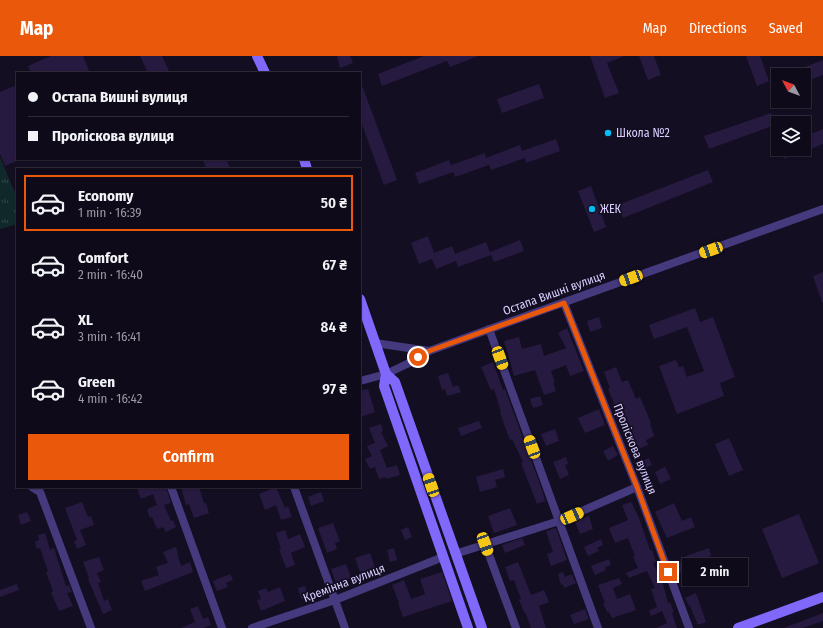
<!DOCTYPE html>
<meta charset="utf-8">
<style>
:root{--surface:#0e0a19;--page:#1c1826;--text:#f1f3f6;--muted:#9b9aa2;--line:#2e2b38;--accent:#ea580c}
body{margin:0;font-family:"Fira Sans Condensed",sans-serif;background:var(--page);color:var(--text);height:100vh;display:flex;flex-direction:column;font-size:15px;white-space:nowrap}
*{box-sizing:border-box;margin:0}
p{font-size:13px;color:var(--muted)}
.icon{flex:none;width:22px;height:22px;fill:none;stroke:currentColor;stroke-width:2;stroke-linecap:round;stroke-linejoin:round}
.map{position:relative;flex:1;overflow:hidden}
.details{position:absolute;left:16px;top:112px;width:345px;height:320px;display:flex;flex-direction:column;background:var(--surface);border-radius:0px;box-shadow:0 1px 3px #0004,0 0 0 1px var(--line)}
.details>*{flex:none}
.guide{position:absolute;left:16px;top:16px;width:345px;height:88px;border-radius:0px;box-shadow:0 1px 3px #0004,0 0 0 1px var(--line);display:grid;align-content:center;height:88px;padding:0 12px;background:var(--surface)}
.needle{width:26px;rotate:311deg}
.controls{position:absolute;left:771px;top:12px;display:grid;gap:8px}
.controls a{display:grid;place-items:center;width:40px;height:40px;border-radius:0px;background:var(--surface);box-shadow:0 1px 3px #0004,0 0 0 1px var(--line);font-size:20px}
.end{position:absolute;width:18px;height:18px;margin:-9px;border:5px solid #ea580c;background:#fff;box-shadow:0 0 0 2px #fff}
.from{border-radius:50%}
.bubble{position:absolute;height:28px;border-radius:0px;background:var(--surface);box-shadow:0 1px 3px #0004,0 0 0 1px var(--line);font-size:13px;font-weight:600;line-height:28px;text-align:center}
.car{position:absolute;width:12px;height:24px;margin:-12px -6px;border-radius:5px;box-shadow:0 0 3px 1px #0007;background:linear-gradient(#f5c518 24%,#345 0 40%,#f5c518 0 76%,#345 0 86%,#f5c518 0)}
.guide b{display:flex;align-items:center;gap:14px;height:38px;font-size:15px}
.guide b+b{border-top:1px solid var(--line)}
.guide i{width:10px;height:10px;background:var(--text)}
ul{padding:7px 0 0;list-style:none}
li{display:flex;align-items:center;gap:12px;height:56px;margin:0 8px 6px;padding:0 4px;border:2px solid transparent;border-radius:0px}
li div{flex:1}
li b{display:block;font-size:15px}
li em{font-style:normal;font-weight:600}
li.on{border-color:var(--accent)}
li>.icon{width:36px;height:36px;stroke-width:1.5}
.cta{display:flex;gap:8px;margin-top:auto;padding:8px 12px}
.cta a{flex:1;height:46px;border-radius:0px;background:var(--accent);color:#fff;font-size:16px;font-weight:600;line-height:46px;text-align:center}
header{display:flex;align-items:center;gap:24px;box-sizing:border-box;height:56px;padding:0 20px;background:var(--accent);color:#fff}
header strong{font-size:19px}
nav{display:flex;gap:22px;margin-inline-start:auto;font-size:14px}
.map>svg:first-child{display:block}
</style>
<header>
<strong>Map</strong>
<nav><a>Map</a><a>Directions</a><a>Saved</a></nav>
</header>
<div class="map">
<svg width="823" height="572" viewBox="0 0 823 572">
<defs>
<pattern id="park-tufts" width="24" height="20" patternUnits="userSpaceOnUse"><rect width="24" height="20" fill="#11282a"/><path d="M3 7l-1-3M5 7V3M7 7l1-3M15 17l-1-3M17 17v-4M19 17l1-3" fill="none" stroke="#33464a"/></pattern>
</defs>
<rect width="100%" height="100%" fill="#130e21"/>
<polygon fill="url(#park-tufts)" points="0,101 17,142 17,168 0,173"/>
<g fill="#271a41">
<polygon points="51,0 83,0 90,17 31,17 28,10"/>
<polygon points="140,0 162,0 170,17 148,17"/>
<polygon points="337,0 350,0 353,7 340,12"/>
<polygon points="424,0 478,0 450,11 447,5 382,30 378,18"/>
<polygon points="590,0 624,0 607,7 619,37 605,42"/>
<polygon points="639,0 654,0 661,19 648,24"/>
<polygon points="746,0 760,0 769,25 757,30"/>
<polygon points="823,4 823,19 804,26 804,19 784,19"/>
<polygon points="360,24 397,124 384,129 360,63"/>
<polygon points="539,28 544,42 502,57 497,43"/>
<polygon points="17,29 17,105 5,110 0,98 0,36"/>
<polygon points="771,57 775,69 709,93 704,80"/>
<polygon points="823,73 823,88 784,103 780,93 804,93 804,81"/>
<polygon points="556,83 560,95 526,107 525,102 491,114 489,109 455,121 453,116 419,128 415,117 449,104 451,109 485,97 486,102 520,89 522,95"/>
<polygon points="202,103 226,103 231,113 207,113"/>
<polygon points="708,114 713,126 623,162 618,149"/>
<polygon points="591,130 606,171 594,176 578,135"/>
<polygon points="428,180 434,197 452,190 455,198 486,186 490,196 520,184 524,195 494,206 491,199 458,211 456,205 436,213 432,203 419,208 411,187"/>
<polygon points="823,216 823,246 822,246 813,220"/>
<polygon points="695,252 700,266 713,261 735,321 720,327 724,340 677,358 659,310 676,304 679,311 683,310 687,321 704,315 687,271 654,283 649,269"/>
<polygon points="599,261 602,272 590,276 587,265"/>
<polygon points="567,272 584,315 570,320 566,309 551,315 555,326 553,326 556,335 544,339 535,314 514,320 504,285 519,281 522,293 541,288 544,300 566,292 558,277"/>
<polygon points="493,306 503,334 505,333 543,437 545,445 537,448 521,407 523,406 512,383 510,384 504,368 500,356 501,356 494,333 491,334 481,311"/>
<polygon points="616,311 622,326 628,324 636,343 640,341 651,367 650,368 654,380 646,384 648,389 633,395 627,377 626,378 614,353 616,352 608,333 610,332 604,316"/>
<polygon points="448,317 453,331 458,329 461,336 447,340 445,333 442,334 438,320"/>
<polygon points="368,333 375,356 360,361 360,335"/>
<polygon points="540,340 543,349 533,352 530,343"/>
<polygon points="599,353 605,369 585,377 578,362"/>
<polygon points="479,365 482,372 461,380 458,372"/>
<polygon points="381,368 383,375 381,376 388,390 380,394 387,412 397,409 400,419 386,423 385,421 379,423 375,411 370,413 365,403 372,400 367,390 375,387 369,372"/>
<polygon points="555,373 559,385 546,390 541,378"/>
<polygon points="729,382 743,414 729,420 715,388"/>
<polygon points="613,390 618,399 608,405 603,395"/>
<polygon points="566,401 568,408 565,409 569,419 560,423 553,406"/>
<polygon points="649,402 652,409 642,414 639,406"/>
<polygon points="665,411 671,423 660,428 655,416"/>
<polygon points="503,413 505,421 495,424 497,431 480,436 476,421"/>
<polygon points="141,431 166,431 171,447 164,449 171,465 173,464 176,471 166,476 163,471 157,473 152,461 150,462 147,453 157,449 153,438 141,443 137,432"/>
<polygon points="181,431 199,431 204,447 206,447 209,457 194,462 189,448 186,449"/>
<polygon points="276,431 285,452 288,450 292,461 281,464 276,449 265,454 259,438"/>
<polygon points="321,436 324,445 311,450 308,441"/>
<polygon points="82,446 88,461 91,460 94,469 80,474 86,489 77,493 74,485 77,484 65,452"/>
<polygon points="631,446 639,462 650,494 652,494 656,506 653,507 663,528 668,547 670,546 674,556 672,557 677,572 656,572 667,567 662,555 651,560 649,555 657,551 651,533 655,532 647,515 629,522 626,517 638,512 633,501 635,500 628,482 615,487 609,472 628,464 622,449"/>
<polygon points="674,447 682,465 691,461 695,471 667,482 655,456"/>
<polygon points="510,452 517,469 494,477 488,460"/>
<polygon points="27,456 31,465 21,469 18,459"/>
<polygon points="799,458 819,507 782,522 762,473"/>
<polygon points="589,460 593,473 580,478 575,466"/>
<polygon points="333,467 340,485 335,487 337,493 327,497 318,472"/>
<polygon points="408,471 412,481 405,484 401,474"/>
<polygon points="556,472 567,504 551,510 547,498 553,496 546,475"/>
<polygon points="285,474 288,483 300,478 305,491 291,497 295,509 286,512 279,493 281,492 276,477"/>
<polygon points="45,477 50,494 54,492 66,530 69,529 72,536 67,537 73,550 59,555 51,536 53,535 46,516 48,515 40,492 37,493 35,486 39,484 38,479"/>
<polygon points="522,482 525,489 505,497 502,489"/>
<polygon points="601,483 603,489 597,492 599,495 588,500 584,491"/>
<polygon points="176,491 178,497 177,497 181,510 190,506 193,516 145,535 141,525 159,519 156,511 168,507 163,496"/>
<polygon points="394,492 397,504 390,506 387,494"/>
<polygon points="709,492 711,500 690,507 692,513 679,517 676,507 687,503 686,500"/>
<polygon points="370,497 376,514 361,519 355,502"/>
<polygon points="99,501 104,514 97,517 101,526 98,527 104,545 108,543 112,554 103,558 88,523 89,522 83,506"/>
<polygon points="609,503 611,509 605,511 606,514 595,519 591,510"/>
<polygon points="518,506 531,539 544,534 549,546 539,550 546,572 531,572 525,556 524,556 519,544 521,543 514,524 510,525 505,511"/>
<polygon points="346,508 351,522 336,527 331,513"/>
<polygon points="704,515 709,526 696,531 692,520"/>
<polygon points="442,516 452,545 403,561 398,547 399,547 392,529 404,524 411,543 425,538 420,523"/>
<polygon points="563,516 565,521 572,518 576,527 564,532 563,528 561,529 558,518"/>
<polygon points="230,518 233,524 226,527 228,531 217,535 213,525"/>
<polygon points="619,522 622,528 613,532 617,543 630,538 636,554 612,562 609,556 607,556 603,547 605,547 598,529"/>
<polygon points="17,528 19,534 0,541 0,534"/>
<polygon points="305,530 308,541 301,543 298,532"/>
<polygon points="280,531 285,545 261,555 257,544 261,543 258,535 266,532 268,536"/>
<polygon points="696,537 706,566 698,569 690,550 689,550 685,542"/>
<polygon points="198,550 203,563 208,561 211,569 204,572 181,572 195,566 190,553"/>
<polygon points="585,553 589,563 574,568 570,559"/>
<polygon points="823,557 823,565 803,572 784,572"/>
</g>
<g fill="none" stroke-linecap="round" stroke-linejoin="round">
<g stroke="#463a7e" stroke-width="8">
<polyline points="564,247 637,431 689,572"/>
<polyline points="489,273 598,572"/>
<polyline points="375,287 429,295"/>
<polyline points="360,325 386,318 407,308 429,295 823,153"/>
<polyline points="32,431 40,436 91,572"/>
<polyline points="171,431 222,572"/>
<polyline points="294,431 345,572"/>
<polyline points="485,488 516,572"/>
<polyline points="455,498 559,465 637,431"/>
<polyline points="252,572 335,544 443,501"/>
</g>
<g stroke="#8068fb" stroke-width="10">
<polyline points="257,0 265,17"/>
<polyline points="304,103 307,113"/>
<polyline points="360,243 386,318 384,330 468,572"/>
<polyline points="386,318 395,326 482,572"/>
<polyline points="738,572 823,541"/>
</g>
</g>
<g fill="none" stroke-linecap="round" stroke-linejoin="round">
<polyline stroke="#ea580c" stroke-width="5" points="418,301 429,295 564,247 637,431 668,516"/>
</g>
<g fill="#06baf2" stroke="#130e21" stroke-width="1.5">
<circle cx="608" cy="77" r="4"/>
<circle cx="592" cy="153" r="4"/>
</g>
<g text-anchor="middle" stroke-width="3.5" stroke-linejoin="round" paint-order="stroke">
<g font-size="12" fill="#dacefe" stroke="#130e21" text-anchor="start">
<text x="616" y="81">Школа №2</text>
<text x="600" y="157">ЖЕК</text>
</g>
<g font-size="12" fill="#dacefe" stroke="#130e21">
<text transform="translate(554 237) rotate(-20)" y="4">Остапа Вишні вулиця</text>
<text transform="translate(635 393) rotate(68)" y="4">Проліскова вулиця</text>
<text transform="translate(344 527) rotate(-21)" y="4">Кремінна вулиця</text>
</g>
</g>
</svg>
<div class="controls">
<a><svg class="needle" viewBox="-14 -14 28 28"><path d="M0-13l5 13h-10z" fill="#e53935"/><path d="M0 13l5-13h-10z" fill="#9b9aa2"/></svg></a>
<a><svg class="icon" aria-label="layers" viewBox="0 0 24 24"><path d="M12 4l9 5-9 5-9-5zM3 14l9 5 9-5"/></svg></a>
</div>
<i class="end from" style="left:418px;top:301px"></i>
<i class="end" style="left:668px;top:516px"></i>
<div class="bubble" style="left:682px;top:502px;width:66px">2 min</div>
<i class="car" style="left:711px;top:194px;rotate:250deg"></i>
<i class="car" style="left:631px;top:222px;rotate:250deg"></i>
<i class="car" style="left:500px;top:302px;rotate:160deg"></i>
<i class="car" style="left:532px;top:391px;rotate:340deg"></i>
<i class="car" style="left:431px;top:429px;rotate:341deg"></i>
<i class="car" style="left:572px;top:460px;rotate:66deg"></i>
<i class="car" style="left:485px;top:488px;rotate:160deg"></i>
<div class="guide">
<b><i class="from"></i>Остапа Вишні вулиця</b>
<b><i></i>Проліскова вулиця</b>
</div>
<section class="details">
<ul>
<li class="on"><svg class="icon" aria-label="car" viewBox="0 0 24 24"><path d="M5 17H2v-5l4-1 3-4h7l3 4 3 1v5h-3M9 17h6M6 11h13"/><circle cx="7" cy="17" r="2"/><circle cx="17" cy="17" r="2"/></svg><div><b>Economy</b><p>1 min · 16:39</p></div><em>50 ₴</em></li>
<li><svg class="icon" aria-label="car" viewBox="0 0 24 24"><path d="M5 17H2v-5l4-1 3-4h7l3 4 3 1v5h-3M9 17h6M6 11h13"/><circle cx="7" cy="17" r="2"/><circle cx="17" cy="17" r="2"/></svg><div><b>Comfort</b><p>2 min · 16:40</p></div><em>67 ₴</em></li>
<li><svg class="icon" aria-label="car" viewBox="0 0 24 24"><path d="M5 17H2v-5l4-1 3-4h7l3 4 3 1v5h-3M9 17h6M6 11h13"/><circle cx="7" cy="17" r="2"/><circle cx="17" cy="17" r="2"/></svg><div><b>XL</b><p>3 min · 16:41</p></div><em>84 ₴</em></li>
<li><svg class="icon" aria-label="car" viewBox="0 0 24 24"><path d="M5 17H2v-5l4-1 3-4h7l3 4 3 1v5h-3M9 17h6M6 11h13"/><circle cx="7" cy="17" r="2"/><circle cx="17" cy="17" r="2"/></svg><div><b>Green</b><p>4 min · 16:42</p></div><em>97 ₴</em></li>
</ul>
<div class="cta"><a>Confirm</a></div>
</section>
</div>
